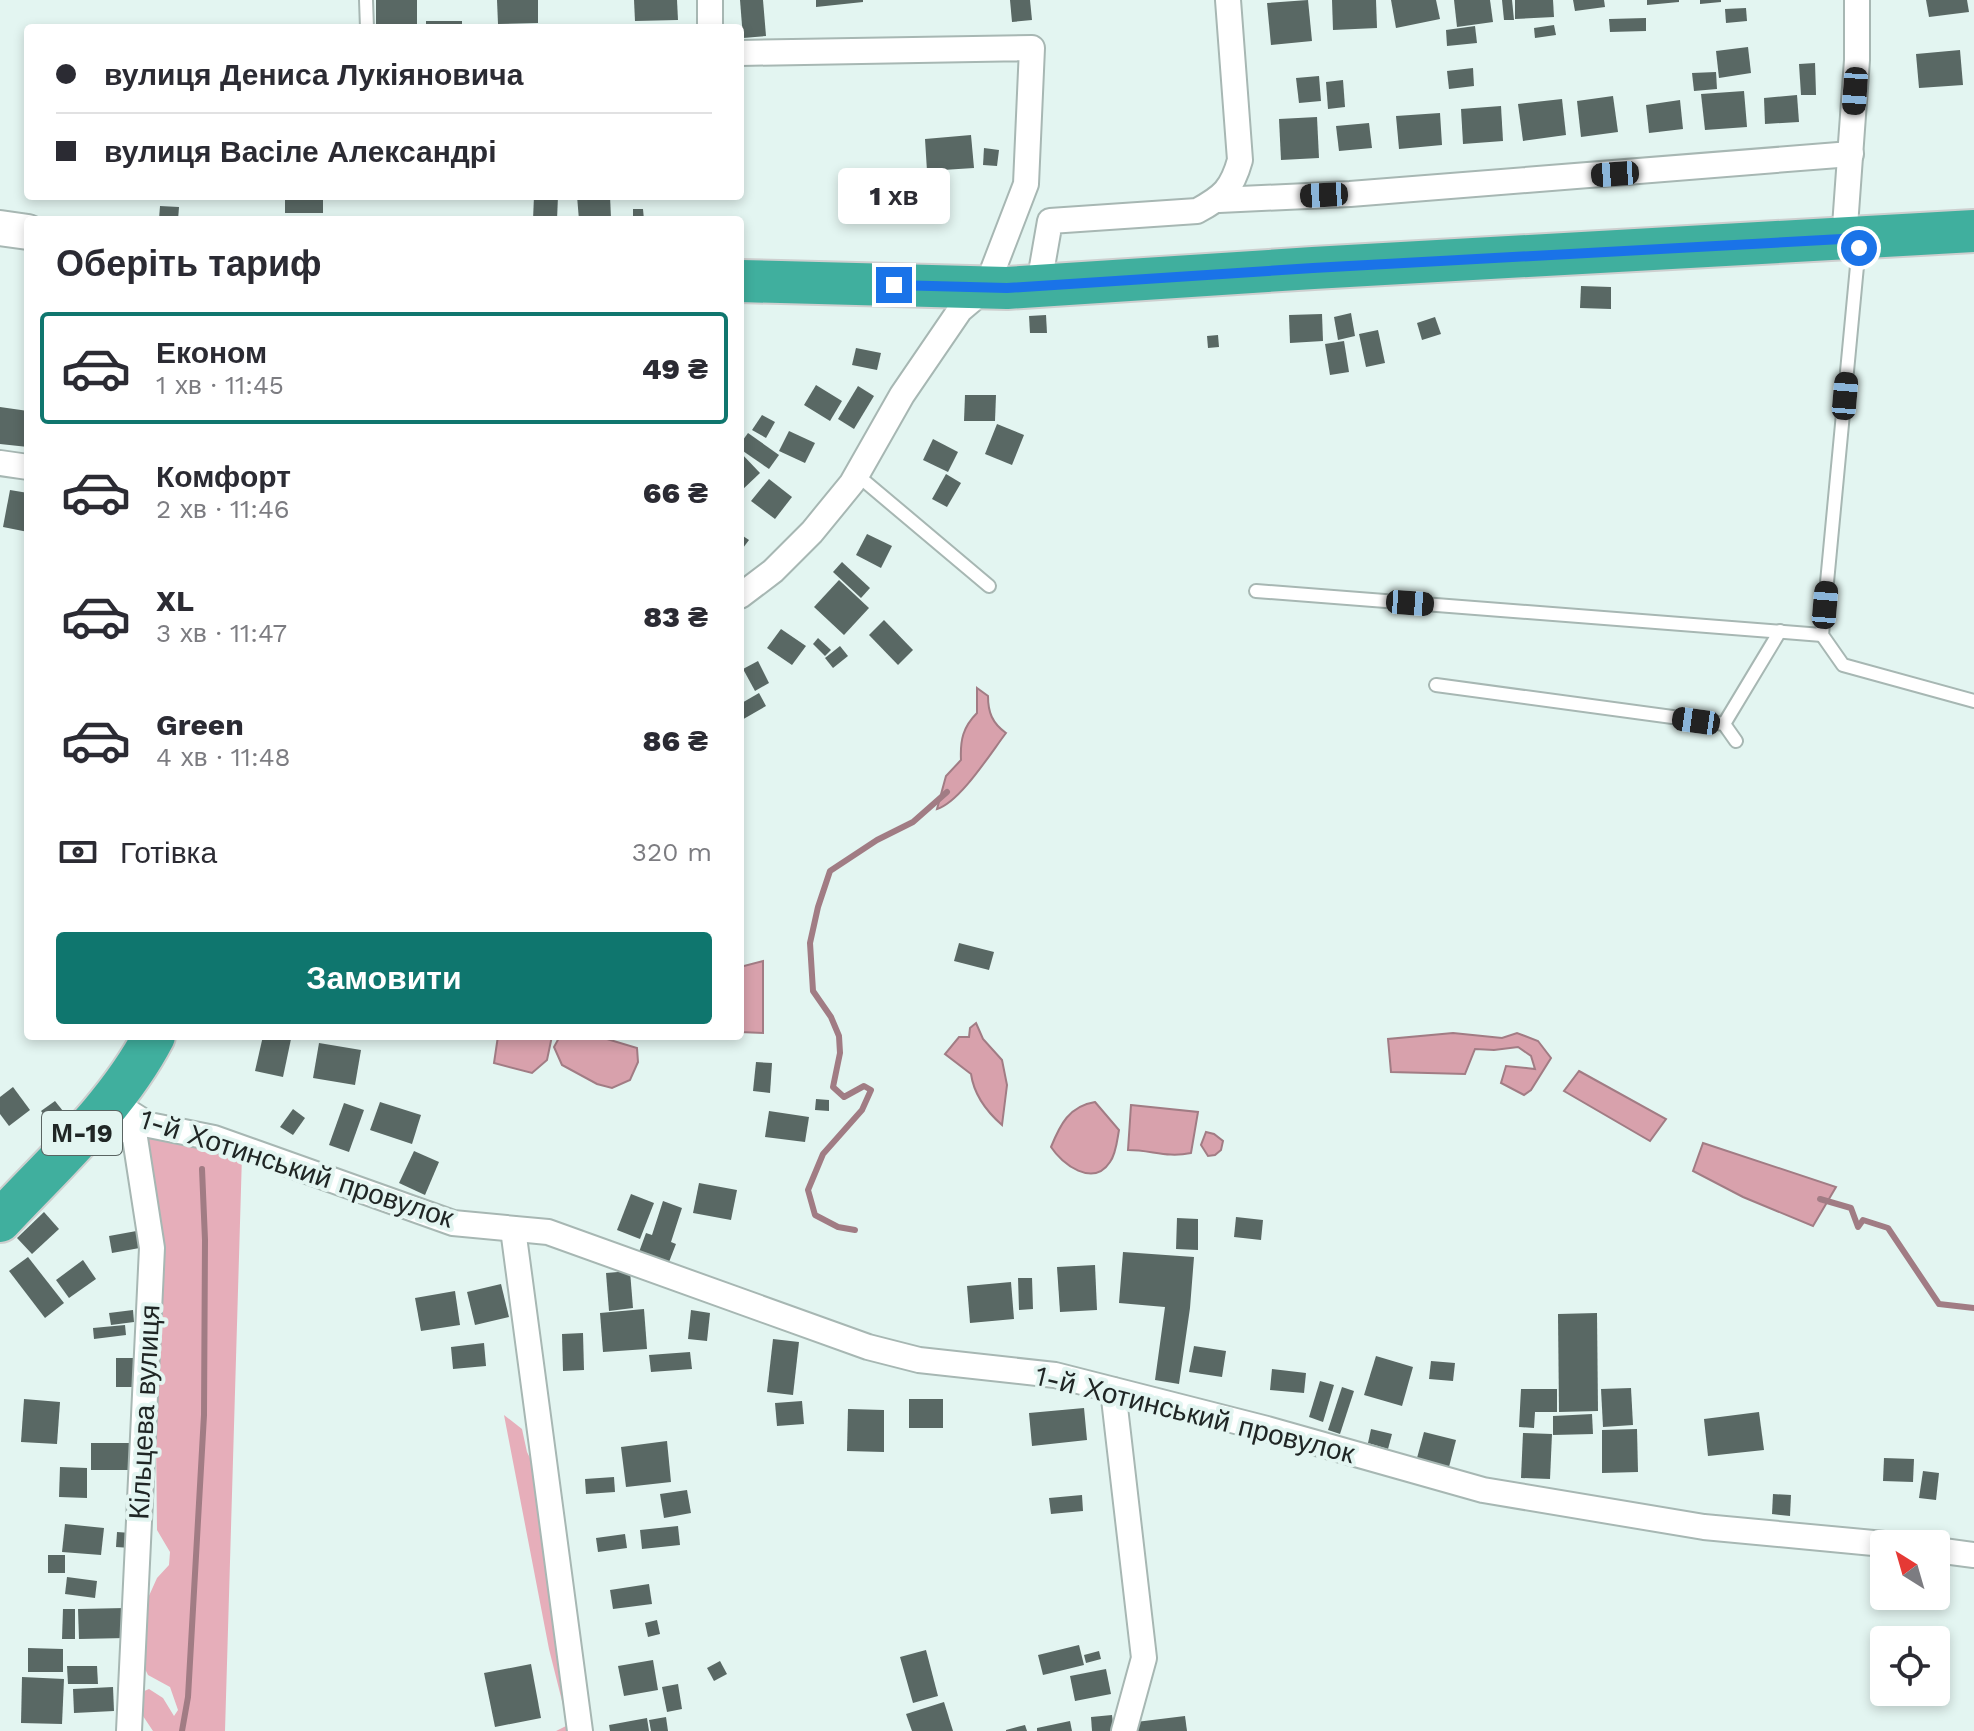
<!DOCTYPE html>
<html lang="uk">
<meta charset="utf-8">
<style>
:root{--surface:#fff;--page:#f2f2f3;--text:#2b2b33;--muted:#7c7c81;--line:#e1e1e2;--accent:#0f766e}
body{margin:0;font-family:"Work Sans",sans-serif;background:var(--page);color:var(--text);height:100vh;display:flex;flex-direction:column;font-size:30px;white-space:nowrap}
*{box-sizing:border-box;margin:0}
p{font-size:26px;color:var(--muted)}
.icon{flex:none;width:44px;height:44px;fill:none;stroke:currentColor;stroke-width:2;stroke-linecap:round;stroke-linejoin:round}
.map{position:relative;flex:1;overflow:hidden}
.drawer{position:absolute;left:24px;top:216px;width:720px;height:824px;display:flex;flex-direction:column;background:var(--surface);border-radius:8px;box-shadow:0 4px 12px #0003}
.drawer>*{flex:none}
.hud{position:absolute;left:24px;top:24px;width:720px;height:176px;border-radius:8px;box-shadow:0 4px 12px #0003;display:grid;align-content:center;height:176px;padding:0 32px;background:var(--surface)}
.needle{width:52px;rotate:323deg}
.fabs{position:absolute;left:1870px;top:1530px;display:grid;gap:16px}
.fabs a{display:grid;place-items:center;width:80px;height:80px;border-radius:8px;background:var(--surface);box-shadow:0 4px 12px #0003;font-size:40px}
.end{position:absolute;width:36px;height:36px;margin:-18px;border:10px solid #1a73e8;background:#fff;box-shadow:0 0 0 4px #fff}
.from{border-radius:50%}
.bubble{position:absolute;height:56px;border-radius:8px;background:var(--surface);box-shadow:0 4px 12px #0003;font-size:26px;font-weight:800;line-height:56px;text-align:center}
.car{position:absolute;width:24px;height:48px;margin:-24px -12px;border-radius:10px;box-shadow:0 0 6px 2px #0007;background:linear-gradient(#222 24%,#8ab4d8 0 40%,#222 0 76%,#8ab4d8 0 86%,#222 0)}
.hud b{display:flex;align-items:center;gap:28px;height:76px;font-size:30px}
.hud b+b{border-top:2px solid var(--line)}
.hud i{width:20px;height:20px;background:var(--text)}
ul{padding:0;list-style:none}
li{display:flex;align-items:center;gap:24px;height:112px;margin:0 16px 12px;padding:0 16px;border:4px solid transparent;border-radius:8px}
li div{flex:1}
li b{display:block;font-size:30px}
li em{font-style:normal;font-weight:800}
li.selected{border-color:var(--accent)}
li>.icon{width:72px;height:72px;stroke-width:1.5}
h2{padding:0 32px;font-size:36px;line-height:96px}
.pay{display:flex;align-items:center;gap:20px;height:88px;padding:0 32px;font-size:30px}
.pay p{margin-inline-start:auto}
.action{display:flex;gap:16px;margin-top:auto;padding:16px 32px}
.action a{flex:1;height:92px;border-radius:8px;background:var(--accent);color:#fff;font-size:32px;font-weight:800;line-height:92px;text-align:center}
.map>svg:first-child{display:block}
</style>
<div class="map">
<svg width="1974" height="1731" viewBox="0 0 1974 1731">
<rect width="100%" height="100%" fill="#e3f5f1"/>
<g fill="#e6aeba">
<polygon points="148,1130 242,1155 225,1731 153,1731 143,1716 142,1692 149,1689 163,1698 174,1716 178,1710 170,1687 148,1675 144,1667 148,1598 157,1578 169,1565 170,1552 157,1530 154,1247 141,1148"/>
<polygon points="504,1415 522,1429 527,1452 533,1464 578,1731 556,1731 568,1725 549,1649"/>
</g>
<g fill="#d8a1ac" stroke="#a17c84" stroke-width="2">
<path d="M977,688L988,696C988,712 992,723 1006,733C990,754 960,802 937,809L946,776L961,760C960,740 963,727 977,713Z"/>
<polygon points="763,961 763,1033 740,1032 740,967"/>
<path d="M976,1023L983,1039L1002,1060L1007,1085L1002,1125C986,1111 974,1095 971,1074L945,1054L959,1037H969L970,1028Z"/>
<polygon points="1453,1033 1502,1038 1517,1033 1538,1041 1551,1058 1531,1090 1524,1095 1501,1083 1506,1066 1535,1069 1531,1056 1518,1047 1494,1050 1475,1049 1465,1074 1391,1072 1388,1039"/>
<polygon points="498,1036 552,1036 547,1060 532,1073 494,1063"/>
<polygon points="560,1036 597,1036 637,1048 638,1062 630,1080 612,1088 597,1084 562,1065 554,1047"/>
<polygon points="1579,1071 1666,1119 1650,1141 1564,1091"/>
<path d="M1095,1102L1119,1130C1117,1141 1116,1154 1110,1162C1093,1188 1062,1164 1051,1147C1060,1125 1069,1106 1095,1102Z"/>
<path d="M1131,1105L1198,1112L1191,1153C1166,1158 1152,1150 1128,1150Z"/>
<polygon points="1206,1132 1214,1134 1223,1141 1221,1150 1215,1155 1208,1156 1201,1145"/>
<polygon points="1703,1143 1836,1187 1813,1226 1743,1197 1693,1171"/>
</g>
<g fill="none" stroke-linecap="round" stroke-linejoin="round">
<g stroke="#a17c84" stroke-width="6">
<polyline points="1820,1199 1851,1208 1858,1227 1863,1220 1888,1228 1939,1304 1974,1308"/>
<polyline points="855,1230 838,1227 815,1215 808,1190 823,1154 862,1110 871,1090 864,1086 844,1097 833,1087 840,1053 839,1036 831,1017 813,991 810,943 818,907 830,871 877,840 913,822 947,792"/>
<polyline points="182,1731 188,1697 204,1415 205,1240 202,1169"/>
</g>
</g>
<g fill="#596864">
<polygon points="376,0 417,0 417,25 376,26"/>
<polygon points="497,0 538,0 538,23 498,24"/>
<polygon points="634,0 677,0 678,20 635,21"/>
<polygon points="740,0 763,0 766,36 743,38"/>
<polygon points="816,0 863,0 863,2 816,7"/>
<polygon points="1010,0 1030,0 1032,20 1012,22"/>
<polygon points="1308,0 1312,41 1271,45 1267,3"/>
<polygon points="1332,0 1376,0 1377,28 1333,30"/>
<polygon points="1391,0 1436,0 1440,19 1396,28"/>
<polygon points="1454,0 1490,0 1493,22 1457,27"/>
<polygon points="1502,0 1512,0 1514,20 1504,20"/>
<polygon points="1515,0 1553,0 1554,17 1515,19"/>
<polygon points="1573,0 1604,0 1605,7 1575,11"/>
<polygon points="1647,0 1679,0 1679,2 1647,5"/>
<polygon points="1700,0 1721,0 1721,2 1700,4"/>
<polygon points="1926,0 1967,0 1969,12 1929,17"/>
<polygon points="1746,8 1747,21 1726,23 1725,9"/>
<polygon points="1646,18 1646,31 1610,32 1609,19"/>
<rect x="426" y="21" width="36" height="7"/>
<polygon points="1554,25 1556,35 1535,38 1534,28"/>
<polygon points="1475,26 1477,43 1447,46 1446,30"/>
<polygon points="1748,47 1751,73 1719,78 1716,51"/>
<polygon points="1960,50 1963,85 1919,88 1916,54"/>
<polygon points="1815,63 1816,95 1801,95 1799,64"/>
<polygon points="1473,68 1474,86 1449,89 1447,71"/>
<polygon points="1716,72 1717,89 1694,91 1692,73"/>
<polygon points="1319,76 1321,101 1299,103 1296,78"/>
<polygon points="1343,80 1345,107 1328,109 1326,82"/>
<polygon points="1744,91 1747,127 1705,130 1701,94"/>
<polygon points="1797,95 1799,122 1765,124 1764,98"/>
<polygon points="1613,96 1618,132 1581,137 1577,101"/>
<polygon points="1562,99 1566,135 1523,141 1518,104"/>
<polygon points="1680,100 1683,129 1649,133 1646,105"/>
<polygon points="1501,106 1503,141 1463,144 1461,109"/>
<polygon points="1440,113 1442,145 1399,149 1396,116"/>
<polygon points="1317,117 1319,158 1281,160 1279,119"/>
<polygon points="1369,123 1372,148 1339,151 1336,126"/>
<polygon points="971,135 974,168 927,171 925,139"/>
<polygon points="984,148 999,150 997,166 983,165"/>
<rect x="285" y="196" width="38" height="17"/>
<polygon points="534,196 558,196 557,220 533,220"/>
<polygon points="577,196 610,196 611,218 579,220"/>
<polygon points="160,206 179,207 178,220 159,219"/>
<polygon points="633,209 643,209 644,220 633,220"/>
<polygon points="1581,286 1611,287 1611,309 1580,308"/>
<polygon points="1351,313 1355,336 1338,340 1334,317"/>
<polygon points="1322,314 1323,341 1290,343 1289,315"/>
<polygon points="1046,315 1047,333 1030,333 1029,316"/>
<polygon points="1435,317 1441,334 1422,340 1417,323"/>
<polygon points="1378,330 1385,363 1366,367 1359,334"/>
<polygon points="1218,335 1219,347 1208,348 1207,336"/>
<polygon points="1344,341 1349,372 1330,375 1325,344"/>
<polygon points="856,348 881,353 877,370 852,365"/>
<polygon points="816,385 842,401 830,421 804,405"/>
<polygon points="858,386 874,396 854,429 838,419"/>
<polygon points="965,395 996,395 995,421 964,421"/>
<polygon points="0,407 28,411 28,447 0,444"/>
<polygon points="762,415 775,422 766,438 752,430"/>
<polygon points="997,424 1024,435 1012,465 985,454"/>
<polygon points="789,431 815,443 805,463 779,451"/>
<polygon points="748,433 779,455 769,469 740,449 740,444"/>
<polygon points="933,439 958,452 948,472 923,460"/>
<polygon points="740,452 760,473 740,492"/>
<polygon points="946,474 961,483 947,507 932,499"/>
<polygon points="769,479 792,497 775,519 751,501"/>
<polygon points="10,490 28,493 28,532 3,527"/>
<polygon points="740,534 749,540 740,552"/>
<polygon points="867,534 892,546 881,568 856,555"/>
<polygon points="842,562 870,588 861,598 833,572"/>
<polygon points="839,580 869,608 844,635 814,607"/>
<polygon points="884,620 913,650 898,665 869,635"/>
<polygon points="781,629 806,646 792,665 767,648"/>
<polygon points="818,638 831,650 825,656 813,644"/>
<polygon points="840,646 848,656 833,668 825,658"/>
<polygon points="758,661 769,683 755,691 743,669"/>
<polygon points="759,693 766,706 740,721 740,704"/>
<polygon points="959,943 994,952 989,970 954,961"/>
<polygon points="263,1036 291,1039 283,1077 255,1071"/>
<polygon points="319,1043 361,1050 355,1085 313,1078"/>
<polygon points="756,1062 772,1063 770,1093 753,1091"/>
<polygon points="13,1087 30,1110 9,1126 0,1114 0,1097"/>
<polygon points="816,1099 829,1100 829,1111 815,1110"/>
<polygon points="55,1101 67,1116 53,1126 41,1111"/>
<polygon points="380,1102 421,1115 412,1144 370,1130"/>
<polygon points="344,1103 364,1110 349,1152 329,1145"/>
<polygon points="293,1109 305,1118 293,1135 280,1127"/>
<polygon points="769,1111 809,1117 805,1142 765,1137"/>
<polygon points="414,1151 439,1162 425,1195 399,1183"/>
<polygon points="699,1183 737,1190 731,1220 693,1213"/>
<polygon points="631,1194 654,1203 640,1239 617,1230"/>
<polygon points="663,1201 682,1208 671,1242 676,1244 669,1262 639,1252 646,1233 652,1235"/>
<polygon points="44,1212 59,1229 32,1254 17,1238"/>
<polygon points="1236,1217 1263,1220 1261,1240 1234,1237"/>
<polygon points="1177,1218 1198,1219 1198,1250 1176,1249"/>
<polygon points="142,1230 145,1247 112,1253 109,1236"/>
<polygon points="1123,1252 1194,1257 1190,1308 1179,1384 1155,1380 1165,1307 1119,1303"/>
<polygon points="28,1257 64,1303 45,1318 9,1271"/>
<polygon points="83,1260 96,1279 69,1298 56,1280"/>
<polygon points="1095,1265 1097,1310 1060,1312 1057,1267"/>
<polygon points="630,1271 633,1308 609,1311 606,1273"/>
<polygon points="1018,1278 1032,1278 1033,1309 1019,1310"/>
<polygon points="1011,1282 1014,1319 970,1323 967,1286"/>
<polygon points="501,1284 509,1317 475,1325 467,1292"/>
<polygon points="455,1291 460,1325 421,1331 415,1298"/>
<polygon points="644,1309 647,1349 603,1352 600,1313"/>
<polygon points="133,1310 134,1322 111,1325 109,1313"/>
<polygon points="691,1310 710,1313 707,1341 688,1339"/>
<polygon points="1597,1313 1598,1411 1559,1412 1558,1314"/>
<polygon points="125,1325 126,1335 94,1339 93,1328"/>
<polygon points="583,1333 584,1370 563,1371 562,1334"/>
<polygon points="773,1339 799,1342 793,1395 767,1392"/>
<polygon points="484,1343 486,1366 453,1369 451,1347"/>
<polygon points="1194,1346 1226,1351 1222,1377 1189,1372"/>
<polygon points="690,1352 692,1369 651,1372 649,1355"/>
<polygon points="1376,1356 1413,1367 1402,1406 1364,1395"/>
<rect x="116" y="1358" width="18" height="29"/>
<polygon points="1431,1361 1455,1363 1453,1381 1429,1379"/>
<polygon points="1272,1369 1306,1373 1304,1393 1270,1390"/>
<polygon points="1320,1381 1334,1385 1323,1422 1309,1417"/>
<polygon points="1342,1387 1354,1391 1340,1434 1328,1430"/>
<polygon points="1631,1388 1633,1425 1603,1427 1601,1389"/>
<polygon points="1521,1389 1557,1389 1557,1412 1535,1412 1534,1428 1519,1427"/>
<polygon points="24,1399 60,1402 57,1444 21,1442"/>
<rect x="909" y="1399" width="34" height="29"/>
<polygon points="802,1401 804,1424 777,1426 775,1403"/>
<polygon points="1084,1408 1087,1440 1032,1446 1029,1413"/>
<polygon points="848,1409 884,1410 884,1452 847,1451"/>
<polygon points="1759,1412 1764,1450 1708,1456 1704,1419"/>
<polygon points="1592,1414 1593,1434 1553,1435 1553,1416"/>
<polygon points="1371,1429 1392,1434 1388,1449 1368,1443"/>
<polygon points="1637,1429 1638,1472 1602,1473 1602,1430"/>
<polygon points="1424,1432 1456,1440 1449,1467 1417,1458"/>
<polygon points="1523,1433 1552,1434 1550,1479 1521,1478"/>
<polygon points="667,1441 671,1482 626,1487 621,1447"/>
<polygon points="91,1443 136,1443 135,1470 91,1470"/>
<polygon points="1884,1458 1914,1459 1913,1482 1883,1481"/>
<polygon points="60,1467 87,1468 87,1498 59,1497"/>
<polygon points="1923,1471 1939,1473 1936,1500 1919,1498"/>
<polygon points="614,1477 615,1492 586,1494 585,1479"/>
<polygon points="687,1490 691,1513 664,1518 660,1494"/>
<polygon points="1773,1494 1791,1495 1790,1516 1772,1514"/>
<polygon points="1082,1495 1083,1511 1051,1514 1049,1498"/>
<polygon points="65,1524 104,1528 101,1555 62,1552"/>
<polygon points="678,1526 680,1545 642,1549 640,1530"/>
<polygon points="117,1532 131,1533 131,1548 116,1547"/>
<polygon points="625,1534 627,1548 598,1552 596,1538"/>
<rect x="48" y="1555" width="17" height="18"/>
<polygon points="67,1577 97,1581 95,1598 65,1594"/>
<polygon points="649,1584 652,1604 613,1609 610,1590"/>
<polygon points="125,1608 126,1638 79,1639 78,1609"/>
<polygon points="63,1609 75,1609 75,1639 62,1639"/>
<polygon points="657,1620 660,1634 648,1637 645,1623"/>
<polygon points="1079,1645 1084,1665 1043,1675 1038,1655"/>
<polygon points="28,1648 63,1649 63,1672 28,1672"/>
<polygon points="926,1650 938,1696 913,1703 900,1657"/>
<polygon points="1099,1651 1101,1659 1086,1663 1084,1655"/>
<polygon points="653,1660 658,1690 624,1696 618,1666"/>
<polygon points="720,1661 727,1674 714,1681 707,1668"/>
<polygon points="531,1664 541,1718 495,1727 484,1673"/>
<polygon points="67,1666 97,1666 98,1684 68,1684"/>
<polygon points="1106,1669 1111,1694 1075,1701 1070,1676"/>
<polygon points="22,1677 64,1679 62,1724 21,1723"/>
<polygon points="678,1684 682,1709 667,1712 662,1687"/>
<polygon points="113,1687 114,1711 74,1713 73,1689"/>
<polygon points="944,1702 953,1731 912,1731 906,1714"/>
<polygon points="1112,1715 1114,1731 1092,1731 1091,1717"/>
<polygon points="1185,1716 1187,1731 1137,1731 1136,1722"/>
<polygon points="666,1717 668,1731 651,1731 649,1720"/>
<polygon points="647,1718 649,1731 610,1731 609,1725"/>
<polygon points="1070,1721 1072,1731 1037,1731 1037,1728"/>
<polygon points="1025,1725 1027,1731 1006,1731 1006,1730"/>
</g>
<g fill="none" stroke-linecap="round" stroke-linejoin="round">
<defs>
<g id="lane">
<polyline points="366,0 367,28"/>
<polyline points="1859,245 1822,635 1843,665 1974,701"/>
<polyline points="856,474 989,586"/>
<polyline points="1256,591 1822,635"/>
<polyline points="1436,685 1724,724 1736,741"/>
<polyline points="1724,724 1780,631"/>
</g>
<g id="street">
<polyline points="710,0 710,28"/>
<polyline points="740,53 1032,48 1026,184 986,288 960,310 902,395 852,483 812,532 773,571 740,596"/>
<polyline points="1219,200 1350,194 1851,154"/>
<polyline points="1844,240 1857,60 1857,0"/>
<path d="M1039,284L1050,221L1197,211C1223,197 1232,189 1240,160L1228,0"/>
<polyline points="0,463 28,467"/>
<polyline points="111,1101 149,1125 214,1138 453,1223 548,1232 868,1347 919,1360 1055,1375 1267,1429 1483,1490 1704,1527 1884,1544"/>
<polyline points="116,1110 135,1138 152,1248 129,1731"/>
<polyline points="513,1229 580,1731"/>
<polyline points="1113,1390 1144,1658 1124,1731"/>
<polyline points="1936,1550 1974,1555"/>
</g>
<polyline id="secondary" points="0,228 28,232"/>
<g id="highway">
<polyline points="740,281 1007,288 1313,268 1974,231"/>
<path d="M0,1221C54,1163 117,1107 154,1036"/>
</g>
</defs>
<use href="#lane" stroke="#a7b7b3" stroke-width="16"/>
<use href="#street" stroke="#a7b7b3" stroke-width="28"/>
<use href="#secondary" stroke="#a7b7b3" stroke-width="38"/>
<use href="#highway" stroke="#cecfcf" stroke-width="46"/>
<use href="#lane" stroke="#fff" stroke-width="12"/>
<use href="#street" stroke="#fff" stroke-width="24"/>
<use href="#secondary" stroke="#fff" stroke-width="34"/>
<use href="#highway" stroke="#40af9e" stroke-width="42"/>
</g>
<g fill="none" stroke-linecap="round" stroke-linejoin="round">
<polyline stroke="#1a73e8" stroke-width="10" points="894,285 1007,288 1313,268 1860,238 1859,248"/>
</g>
<g text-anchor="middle" stroke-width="8" stroke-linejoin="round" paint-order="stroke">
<rect fill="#e3f5f1" stroke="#5a6462" stroke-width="2" x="42" y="1111" width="80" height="44" rx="6"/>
<g font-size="26" font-weight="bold" fill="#202625">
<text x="82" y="1142">М-19</text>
</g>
<g font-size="28" fill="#202625" stroke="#e3f5f1">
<text transform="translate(297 1168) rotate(18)" y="10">1-й Хотинський провулок</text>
<text transform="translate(144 1412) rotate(-87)" y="10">Кільцева вулиця</text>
<text transform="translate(1195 1414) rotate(14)" y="10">1-й Хотинський провулок</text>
</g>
</g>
</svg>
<div class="fabs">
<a><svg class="needle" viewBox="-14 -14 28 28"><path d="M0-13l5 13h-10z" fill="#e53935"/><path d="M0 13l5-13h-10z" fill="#7c7c81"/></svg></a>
<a><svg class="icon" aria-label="locate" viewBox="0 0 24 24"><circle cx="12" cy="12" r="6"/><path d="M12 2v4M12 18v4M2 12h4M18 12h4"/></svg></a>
</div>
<i class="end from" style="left:1859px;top:248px"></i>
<i class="end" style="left:894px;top:285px"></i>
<div class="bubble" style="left:838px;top:168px;width:112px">1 хв</div>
<i class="car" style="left:1855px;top:91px;rotate:184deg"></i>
<i class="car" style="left:1615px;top:174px;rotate:266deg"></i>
<i class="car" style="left:1324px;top:195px;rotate:267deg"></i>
<i class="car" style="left:1845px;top:396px;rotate:5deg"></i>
<i class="car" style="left:1410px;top:603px;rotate:94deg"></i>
<i class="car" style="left:1825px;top:605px;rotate:5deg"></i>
<i class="car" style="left:1696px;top:721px;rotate:278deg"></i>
<div class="hud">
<b><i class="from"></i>вулиця Дениса Лукіяновича</b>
<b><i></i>вулиця Васіле Александрі</b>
</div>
<section class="drawer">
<h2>Оберіть тариф</h2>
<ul>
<li class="selected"><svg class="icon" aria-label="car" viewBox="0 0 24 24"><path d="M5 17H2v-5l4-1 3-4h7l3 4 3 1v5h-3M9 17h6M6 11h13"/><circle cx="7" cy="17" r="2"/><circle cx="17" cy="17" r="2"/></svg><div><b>Економ</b><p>1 хв · 11:45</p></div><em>49 ₴</em></li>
<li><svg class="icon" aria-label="car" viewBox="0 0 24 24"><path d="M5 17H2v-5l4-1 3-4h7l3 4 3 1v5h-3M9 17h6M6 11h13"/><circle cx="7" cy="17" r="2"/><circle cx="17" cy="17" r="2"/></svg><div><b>Комфорт</b><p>2 хв · 11:46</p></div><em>66 ₴</em></li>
<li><svg class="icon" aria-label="car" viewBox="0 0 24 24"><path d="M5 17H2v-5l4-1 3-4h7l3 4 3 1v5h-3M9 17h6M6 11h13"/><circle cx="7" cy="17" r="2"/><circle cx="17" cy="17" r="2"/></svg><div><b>XL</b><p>3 хв · 11:47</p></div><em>83 ₴</em></li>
<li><svg class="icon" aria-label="car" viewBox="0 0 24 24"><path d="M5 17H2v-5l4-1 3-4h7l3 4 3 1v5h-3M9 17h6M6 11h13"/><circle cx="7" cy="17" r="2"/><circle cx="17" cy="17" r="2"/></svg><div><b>Green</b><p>4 хв · 11:48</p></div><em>86 ₴</em></li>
</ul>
<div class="pay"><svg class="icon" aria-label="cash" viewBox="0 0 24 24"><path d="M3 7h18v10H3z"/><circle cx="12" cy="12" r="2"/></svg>Готівка<p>320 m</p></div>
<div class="action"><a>Замовити</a></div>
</section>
</div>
